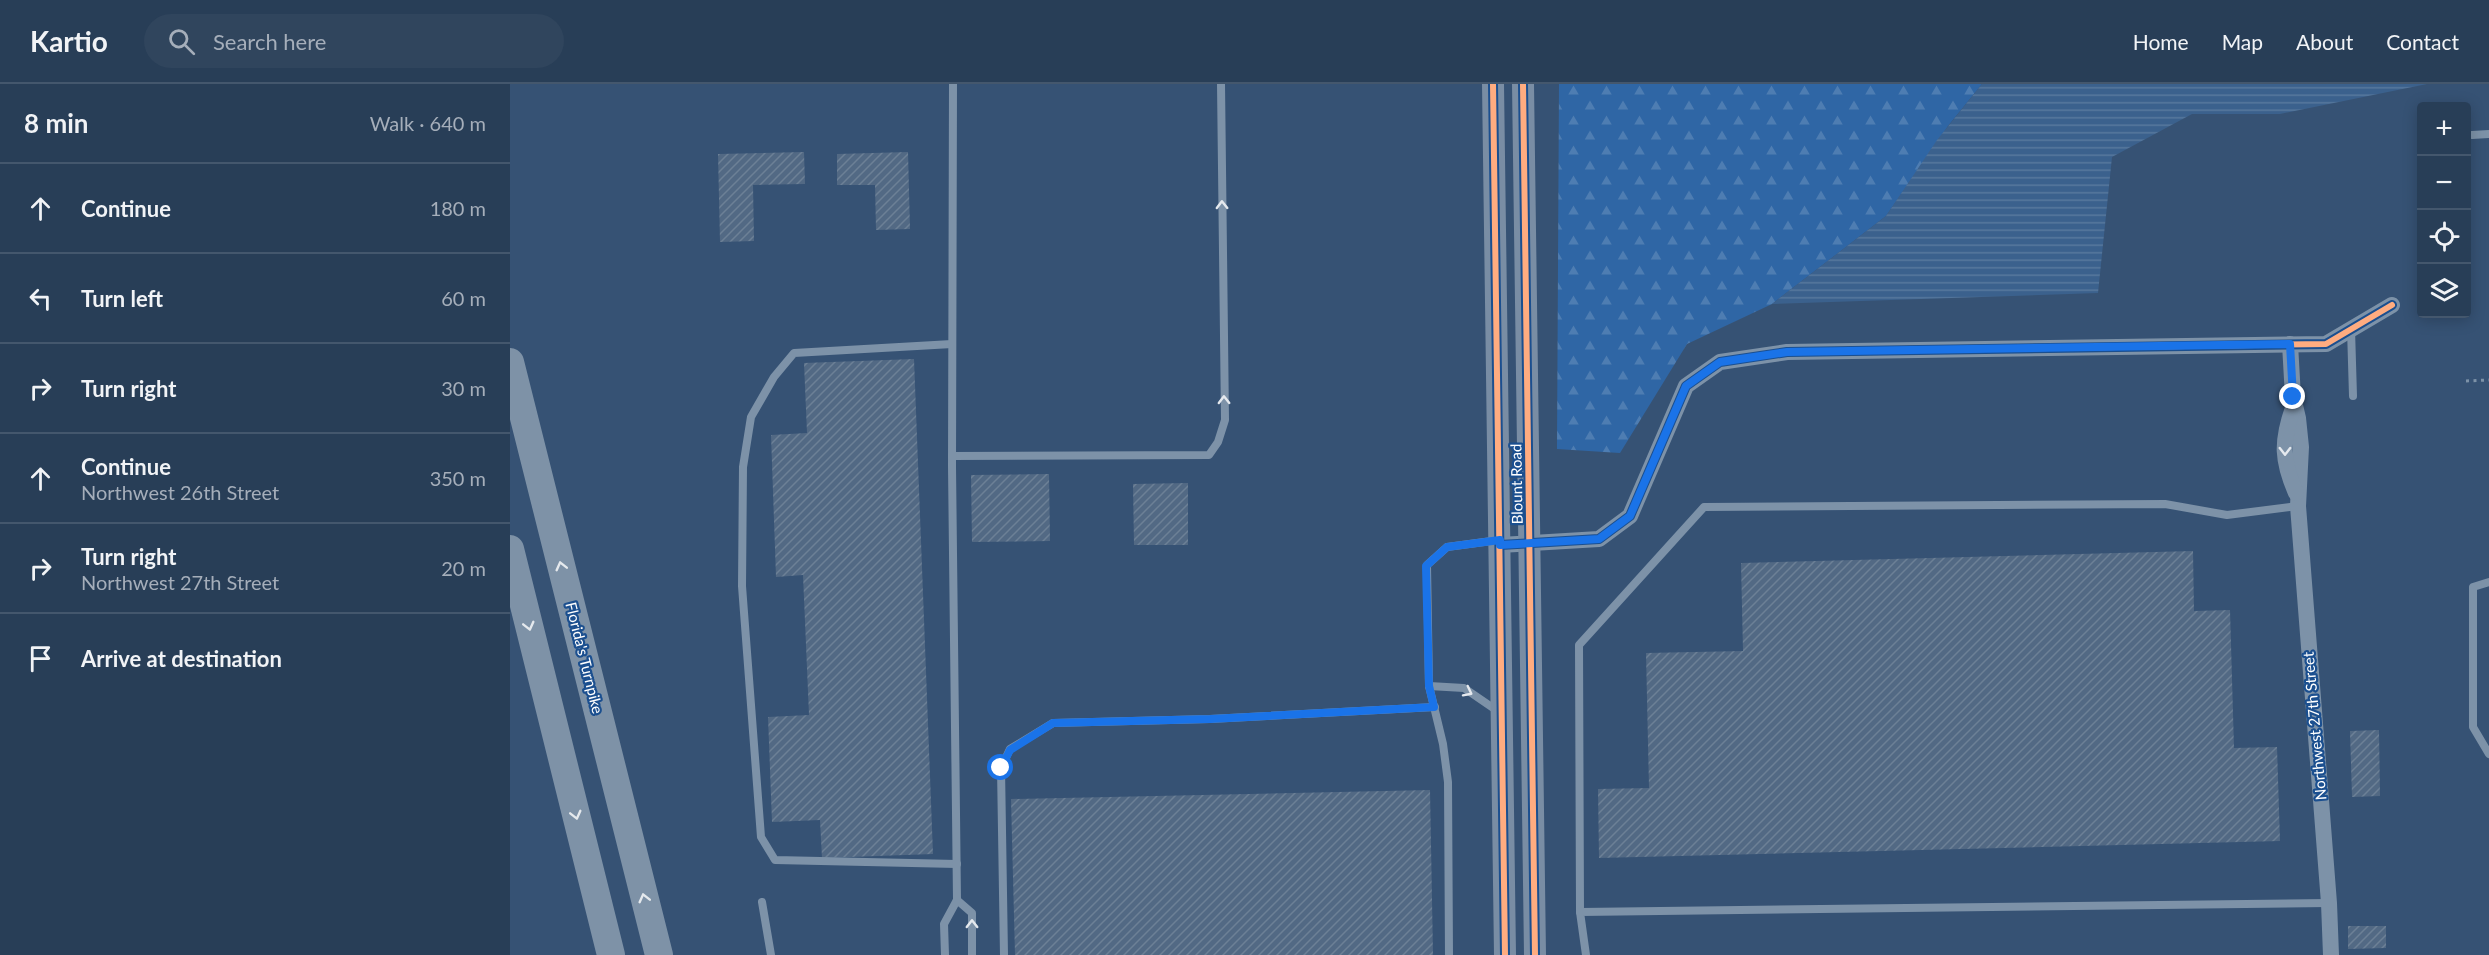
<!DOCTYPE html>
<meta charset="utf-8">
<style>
:root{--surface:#283e57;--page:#30455d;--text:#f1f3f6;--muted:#a5aeba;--line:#44576d}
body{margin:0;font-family:Lato,sans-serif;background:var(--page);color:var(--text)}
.controls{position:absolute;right:18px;top:18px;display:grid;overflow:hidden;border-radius:6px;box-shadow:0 3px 15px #0003}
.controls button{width:54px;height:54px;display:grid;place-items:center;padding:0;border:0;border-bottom:2px solid var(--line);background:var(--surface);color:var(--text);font:30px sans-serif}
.stop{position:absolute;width:18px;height:18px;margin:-14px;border:4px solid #1a73e8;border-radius:50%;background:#fff}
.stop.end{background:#1a73e8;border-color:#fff;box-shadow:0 2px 6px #0008}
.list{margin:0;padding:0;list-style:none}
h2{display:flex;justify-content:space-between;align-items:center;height:78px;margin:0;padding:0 24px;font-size:26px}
h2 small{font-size:20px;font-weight:400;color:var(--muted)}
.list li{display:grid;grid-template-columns:39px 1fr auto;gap:18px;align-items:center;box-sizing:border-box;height:90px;padding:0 24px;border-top:2px solid var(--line)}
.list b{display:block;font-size:22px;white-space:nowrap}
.list p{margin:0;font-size:20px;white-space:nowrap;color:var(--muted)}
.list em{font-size:20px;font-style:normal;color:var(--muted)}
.icon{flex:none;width:33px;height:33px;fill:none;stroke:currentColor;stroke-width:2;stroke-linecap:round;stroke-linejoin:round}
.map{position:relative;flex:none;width:1979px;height:871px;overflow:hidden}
header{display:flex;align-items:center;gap:36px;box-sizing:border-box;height:84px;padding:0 30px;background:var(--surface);border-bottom:2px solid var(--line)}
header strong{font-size:28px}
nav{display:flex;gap:33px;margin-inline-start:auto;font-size:21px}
.search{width:420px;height:54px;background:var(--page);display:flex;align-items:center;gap:15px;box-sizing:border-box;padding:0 21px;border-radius:33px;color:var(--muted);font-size:22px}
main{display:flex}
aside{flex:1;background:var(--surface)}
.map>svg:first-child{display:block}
.forest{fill:url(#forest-firs)}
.water{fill:url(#water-rules)}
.building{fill:url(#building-hatch)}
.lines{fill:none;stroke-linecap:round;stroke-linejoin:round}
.path{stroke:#7d92a8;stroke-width:3;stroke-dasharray:3 4.5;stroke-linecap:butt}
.lane{stroke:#7d92a8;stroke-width:8}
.street{stroke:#7d92a8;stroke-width:16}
.secondary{stroke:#798da4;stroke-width:22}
.highway{stroke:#7e92a7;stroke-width:28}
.cycleway-casing{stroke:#1b4f8f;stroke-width:10}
.cycleway{stroke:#ffac80;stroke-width:6}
.oneway{stroke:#e5e9ee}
.oneway2{stroke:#e5e9ed}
.route{stroke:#1a73e8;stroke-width:8}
.labels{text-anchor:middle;stroke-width:4.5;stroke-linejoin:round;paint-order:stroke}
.street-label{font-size:15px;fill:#fff;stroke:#1b4f8f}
</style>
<header>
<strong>Kartio</strong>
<div class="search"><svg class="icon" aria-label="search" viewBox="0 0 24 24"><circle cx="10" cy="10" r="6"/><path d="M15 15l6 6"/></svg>Search here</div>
<nav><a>Home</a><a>Map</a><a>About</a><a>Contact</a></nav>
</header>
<main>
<aside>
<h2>8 min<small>Walk · 640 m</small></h2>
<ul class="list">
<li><svg class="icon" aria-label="ahead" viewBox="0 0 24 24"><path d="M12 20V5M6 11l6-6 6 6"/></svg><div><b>Continue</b></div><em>180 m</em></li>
<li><svg class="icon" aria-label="left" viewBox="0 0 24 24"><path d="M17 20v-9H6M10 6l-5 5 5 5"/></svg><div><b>Turn left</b></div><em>60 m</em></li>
<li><svg class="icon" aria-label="right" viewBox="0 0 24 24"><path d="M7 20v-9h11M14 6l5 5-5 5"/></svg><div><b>Turn right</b></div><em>30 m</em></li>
<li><svg class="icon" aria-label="ahead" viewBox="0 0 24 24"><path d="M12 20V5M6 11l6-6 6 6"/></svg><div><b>Continue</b><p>Northwest 26th Street</p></div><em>350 m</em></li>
<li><svg class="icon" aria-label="right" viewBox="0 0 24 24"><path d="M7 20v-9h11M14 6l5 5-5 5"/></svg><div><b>Turn right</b><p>Northwest 27th Street</p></div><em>20 m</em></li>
<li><svg class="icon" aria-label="arrive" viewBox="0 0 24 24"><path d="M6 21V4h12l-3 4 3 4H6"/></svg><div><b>Arrive at destination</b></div></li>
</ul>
</aside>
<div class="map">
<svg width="1979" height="871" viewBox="0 0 1979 871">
<defs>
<pattern id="forest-firs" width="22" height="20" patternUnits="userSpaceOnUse" patternTransform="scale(1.5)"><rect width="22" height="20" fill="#2f66a5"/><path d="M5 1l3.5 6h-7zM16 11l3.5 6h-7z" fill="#4e7db2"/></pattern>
<pattern id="water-rules" width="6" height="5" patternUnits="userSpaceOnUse" patternTransform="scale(1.5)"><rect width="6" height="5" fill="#3b618d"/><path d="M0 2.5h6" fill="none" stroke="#58799e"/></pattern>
<pattern id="building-hatch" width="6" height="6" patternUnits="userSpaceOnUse" patternTransform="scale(1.5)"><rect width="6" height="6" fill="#526984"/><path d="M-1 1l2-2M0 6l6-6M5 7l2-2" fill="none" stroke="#6c8096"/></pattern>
</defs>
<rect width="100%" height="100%" fill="#365274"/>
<path class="forest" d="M1049 0H1472L1438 42 1376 132 1262 220 1177 260 1110 369 1047 365Z"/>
<path class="water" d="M1472 0H1917L1770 30H1682L1602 73 1588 209 1262 220 1376 132 1427 56Z"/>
<g class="building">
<path d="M294 68 295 100 243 101 244 157 210 158 208 70Z"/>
<path d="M398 68 400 145 366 146 365 101H327V70Z"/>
<path d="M404 275 423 770 312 774 310 736 262 738 258 633 299 631 293 491 266 493 261 351 297 349 294 279Z"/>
<path d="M539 390 540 457 462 458 461 391Z"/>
<path d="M678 399V461H624L623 400Z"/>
<path d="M1683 467 1684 527 1720 526 1724 664 1767 663 1770 757 1089 774 1088 705 1139 704 1136 569 1233 567 1231 479Z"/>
<path d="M1869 646 1870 712 1842 713 1840 647Z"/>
<path d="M920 706 923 871H505L501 715Z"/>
<path d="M1838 842H1876V864L1838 865Z"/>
</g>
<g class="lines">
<path class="path" d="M1956 297 1979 296"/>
<g class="lane">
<path d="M1962 51 1979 50"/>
<path d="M1841 245 1843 312"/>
<path d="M442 260 284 269 264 293 241 333 233 383 232 502 251 753 265 776 447 780"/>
<path d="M442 372 699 371 708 358 715 336 711 0"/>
<path d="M1979 498 1963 503V643L1979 670"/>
<path d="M919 602 954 604 989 628"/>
<path d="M447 816 462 829V871"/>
<path d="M252 818 261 871"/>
<path d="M1070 828 1069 561 1194 423 1655 420 1717 431 1788 422"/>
<path d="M435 871 434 840 447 816 442 382 443 0"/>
<path d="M494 871 491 684 500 665 543 639 700 635 925 623"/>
<path d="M939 871 938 698 933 660 919 602 917 481 937 463 989 456"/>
<path d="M1076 871 1070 828 1819 819"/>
</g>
<g class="street">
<path d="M1780 260 1783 313 1788 334 1791 363 1788 422 1819 819 1821 871"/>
<path d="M1783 324C1771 358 1772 377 1786 409"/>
<path d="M990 461 1089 455 1120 432 1176 302 1210 278 1277 268 1816 260 1882 221"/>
</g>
<g class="secondary">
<path d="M983 0 995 871"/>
<path d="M1013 0 1025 871"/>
</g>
<g class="highway">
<path d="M0 278 149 871"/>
<path d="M0 465 101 871"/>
</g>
<g class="cycleway-casing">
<g id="cycleway">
<path d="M983 0 995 871"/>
<path d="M1013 0 1025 871"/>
<path d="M990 461 1089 455 1120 432 1176 302 1210 278 1277 268 1816 260 1882 221"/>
</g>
</g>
<use href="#cycleway" class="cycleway"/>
</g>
<defs><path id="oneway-chevron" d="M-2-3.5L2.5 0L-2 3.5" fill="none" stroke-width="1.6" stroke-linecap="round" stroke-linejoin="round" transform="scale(1.5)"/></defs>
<g class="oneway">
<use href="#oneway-chevron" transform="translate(712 121) rotate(-91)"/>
<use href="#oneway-chevron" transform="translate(714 316) rotate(-91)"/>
<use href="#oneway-chevron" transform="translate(1775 367) rotate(90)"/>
<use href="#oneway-chevron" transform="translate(958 608) rotate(27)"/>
<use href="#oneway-chevron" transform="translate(462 840) rotate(-90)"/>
</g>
<g class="oneway2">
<use href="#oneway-chevron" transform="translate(51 482) rotate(-104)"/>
<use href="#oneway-chevron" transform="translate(19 542) rotate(76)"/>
<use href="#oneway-chevron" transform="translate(66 731) rotate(76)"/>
<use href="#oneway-chevron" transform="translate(134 814) rotate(-104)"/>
</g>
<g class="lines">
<path class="route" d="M491 684 500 666 543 639 700 635 924 623 919 602 916 482 937 463 990 456V461L1089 455 1120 432 1176 302 1210 278 1277 268 1780 260 1783 313"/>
</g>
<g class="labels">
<g class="street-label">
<text transform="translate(1007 400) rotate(-91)" y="5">Blount Road</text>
<text transform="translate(74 574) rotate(76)" y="5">Florida's Turnpike</text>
<text transform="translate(1805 642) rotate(-95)" y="5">Northwest 27th Street</text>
</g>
</g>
</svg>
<div class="controls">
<button>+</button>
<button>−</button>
<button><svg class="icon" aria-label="locate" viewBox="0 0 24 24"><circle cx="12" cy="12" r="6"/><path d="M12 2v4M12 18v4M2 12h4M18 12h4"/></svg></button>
<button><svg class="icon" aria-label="layers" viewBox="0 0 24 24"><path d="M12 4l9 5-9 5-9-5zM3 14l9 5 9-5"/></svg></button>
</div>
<div class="stop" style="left:491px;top:684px"></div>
<div class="stop end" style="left:1783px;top:313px"></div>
</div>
</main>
